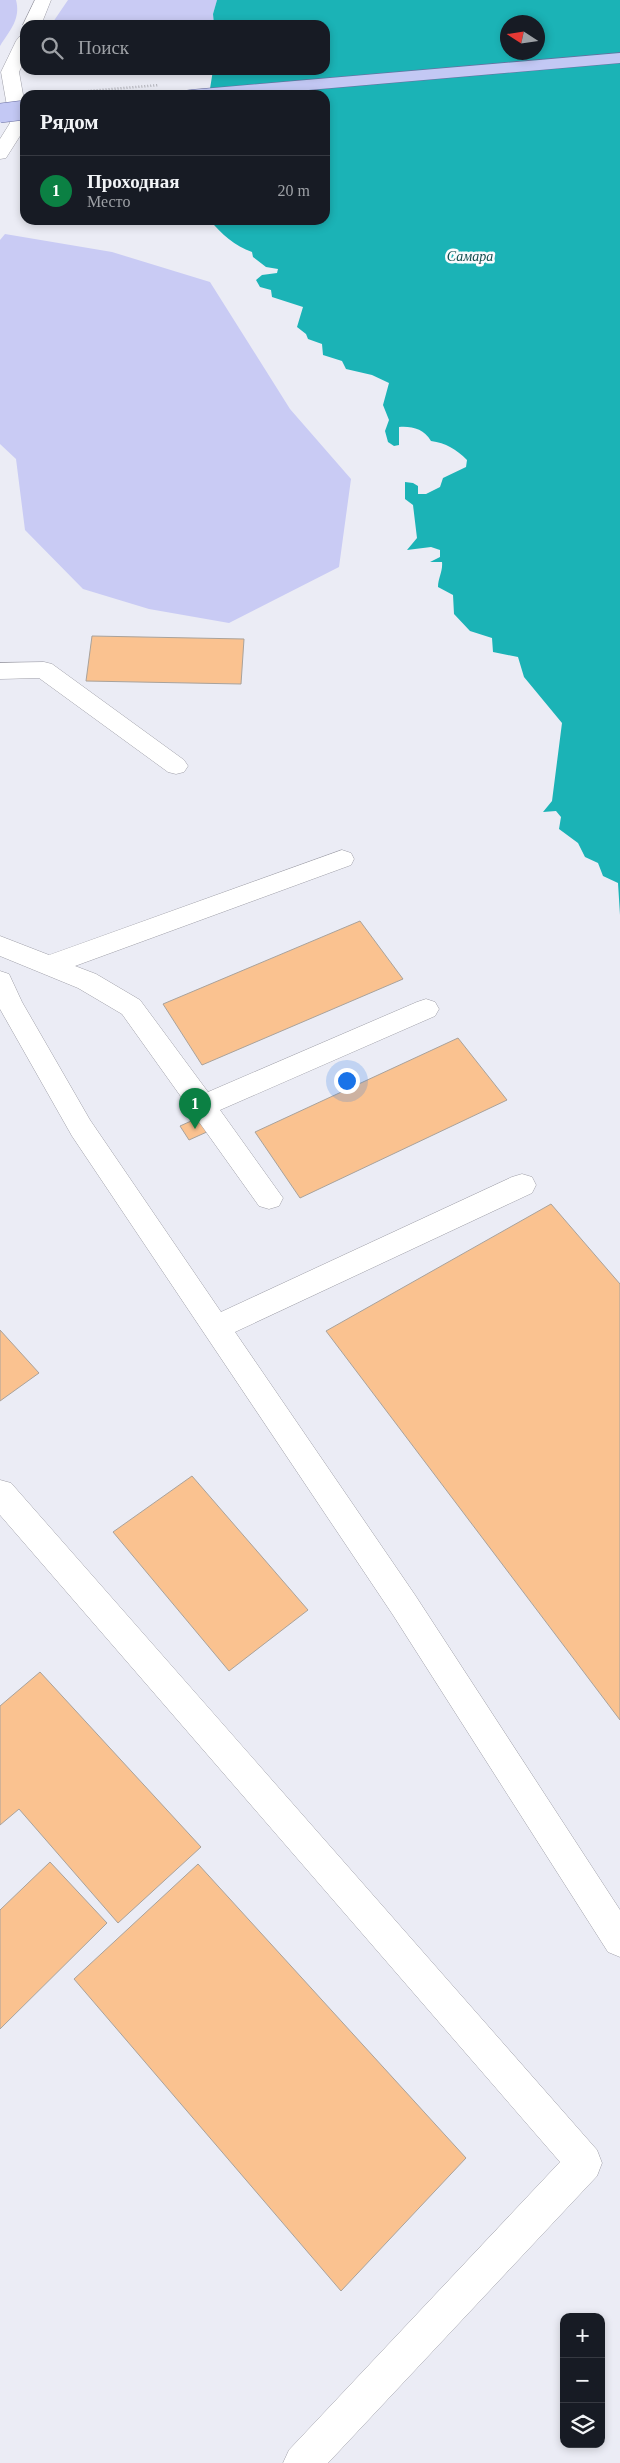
<!DOCTYPE html>
<html lang="ru">
<meta charset="utf-8">
<style>
:root{--surface:#171b24;--page:#242831;--text:#f1f3f6;--muted:#9ea1a6;--line:#363941;--accent:#0b8043}
body{margin:0;font-family:"Times New Roman",serif;background:var(--page);color:var(--text)}
.controls{position:absolute;right:15px;bottom:15px;display:grid;overflow:hidden;border-radius:10px;box-shadow:0 2px 8px #0003}
.controls button{width:45px;height:45px;display:grid;place-items:center;padding:0;border:0;border-bottom:1px solid var(--line);background:var(--surface);color:var(--text);font:25px sans-serif}
.compass{position:absolute;left:500px;top:15px;width:45px;height:45px;border-radius:50%;background:var(--surface);box-shadow:0 2px 8px #0003;rotate:282deg}
.you{position:absolute;left:346px;top:1080px;width:18px;height:18px;margin:-12px;border:4px solid #fff;border-radius:50%;background:#1a73e8;box-shadow:0 0 0 8px #1a73e833}
.badge{display:grid;place-items:center;width:32px;height:32px;border-radius:50%;background:var(--accent);color:#fff;font-size:16px;font-weight:700}
.pin{position:absolute;translate:-50% -41px;filter:drop-shadow(0 1px 2px #0008)}
.pin::after{content:'';position:absolute;top:26px;width:18px;height:15px;background:inherit;clip-path:polygon(0 0,100% 0,50% 100%)}
.list{margin:0;padding:0;list-style:none}
h2{display:flex;justify-content:space-between;align-items:center;height:65px;margin:0;padding:0 20px;font-size:21px}
h2 small{font-size:16px;font-weight:400;color:var(--muted)}
.list li{display:grid;grid-template-columns:32px 1fr auto;gap:15px;align-items:center;box-sizing:border-box;height:70px;padding:0 20px;border-top:1px solid var(--line)}
.list b{display:block;font-size:19px;white-space:nowrap}
.list p{margin:0;font-size:16px;white-space:nowrap;color:var(--muted)}
.list em{font-size:16px;font-style:normal;color:var(--muted)}
.icon{flex:none;width:28px;height:28px;fill:none;stroke:currentColor;stroke-width:2;stroke-linecap:round;stroke-linejoin:round}
.map{position:relative;flex:none;width:620px;height:2463px;overflow:hidden}
.search{position:absolute;background:var(--surface);box-shadow:0 2px 8px #0003;left:20px;top:20px;width:310px;height:55px;display:flex;align-items:center;gap:12px;box-sizing:border-box;padding:0 18px;border-radius:15px;color:var(--muted);font-size:19px}
.panel{position:absolute;background:var(--surface);box-shadow:0 2px 8px #0003;left:20px;top:90px;width:310px;height:135px;border-radius:15px}
.map>svg:first-child{display:block}
.green{fill:#c9cbf4}
.water{fill:#1bb3b6;fill-rule:evenodd}
.building{fill:#fac290;stroke:#a9a29b}
.lines{fill:none;stroke-linecap:round;stroke-linejoin:round}
.minor-casing{stroke:#9f9fa8;stroke-width:1}
.major-casing{stroke:#6a6fa0;stroke-width:1}
.path{stroke:#74747a;stroke-width:2.5;stroke-dasharray:0.5 2.5;stroke-linecap:butt}
.minor{fill:#fff;fill-rule:evenodd}
.major{fill:#c3c8f4;fill-rule:evenodd}
.major-bridge-casing{stroke:#6a6fa0;stroke-width:20;stroke-linecap:butt}
.major-bridge{stroke:#c3c8f4;stroke-width:19}
.labels{text-anchor:middle;stroke-width:5;stroke-linejoin:round;paint-order:stroke}
.far-water-label{font-size:14px;font-style:italic;fill:#124d4e;stroke:#f9fafd}
</style>
<div class="map">
<svg width="620" height="2463" viewBox="0 0 620 2463">
<rect width="100%" height="100%" fill="#ebecf5"/>
<g class="green">
<path d="M0 0H16C21 19 10 30 0 46Z"/>
<path d="M68 0H217L213 14 214 25H51Z"/>
<path d="M5 234 112 252 210 282 290 409 351 479 339 567 229 623 149 609 83 589 25 530 16 459 0 444V240Z"/>
</g>
<path class="water" d="M217 0H620V915L618 883 603 876 598 863 585 857 578 843 559 829 561 817 556 811 543 812 552 801 562 723 524 677 518 657 493 652 492 638 470 631 454 614 453 595 438 587C438 578 443 571 442 562H430L440 557V550L431 547 407 550 417 538 413 505 405 499V482L413 483 418 486V494H426L440 487 443 478 466 467 467 460C456 449 446 443 431 441 424 429 412 426 399 427V445L394 446 388 442 385 431 389 420 383 405 389 383 372 375 346 369 342 361 323 355 322 344 308 339 306 334 297 327 303 307 272 297 271 290 260 287 256 280 262 275 277 273 278 269 266 267 253 257 252 252C235 246 221 234 210 220H325V95H209L213 70H325V25H214L213 14ZM508 22H538V52H508Z"/>
<g class="building">
<path d="M92 636 244 639 241 684 86 681Z"/>
<path d="M360 921 403 979 202 1065 163 1004Z"/>
<path d="M458 1038 507 1100 300 1198 255 1132Z"/>
<path d="M200 1117 209 1131 189 1140 180 1126Z"/>
<path d="M551 1204 620 1284V1720L326 1331Z"/>
<path d="M0 1330 39 1373 0 1401Z"/>
<path d="M192 1476 308 1610 229 1671 113 1532Z"/>
<path d="M40 1672 201 1847 118 1923 19 1809 0 1825V1706Z"/>
<path d="M50 1862 107 1923 0 2029V1910Z"/>
<path d="M198 1864 466 2158 341 2291 74 1979Z"/>
</g>
<g class="lines">
<g class="minor-casing">
<g id="minor">
<path d="M35 0H51L41 25H25V27L23 25Z"/>
<path d="M25 36V59L19 72 25 106V128L6 158 0 159V139L10 123 1 72 16 41 19 37Z"/>
<path d="M44 662 52 664 184 760 188 766 184 772 176 774 168 772 39 678 0 679V663Z"/>
<path d="M342 850 351 853 354 859 351 865 75 966 96 974 140 1000 208 1092 417 1002 426 999 435 1002 439 1009 435 1016 220 1110 283 1198 279 1206 269 1209 259 1206 122 1014 78 988 0 956V936L49 955Z"/>
<path d="M0 971 9 974 22 1002 90 1120 221 1312 512 1177 522 1174 532 1177 536 1185 532 1193 235 1332 415 1595 620 1910V1957L608 1952 393 1615 72 1136 0 1009Z"/>
<path d="M0 1480 11 1483 597 2150 602 2163 597 2176 328 2463H283L289 2450 560 2162 0 1515Z"/>
</g>
</g>
<g class="major-casing">
<path id="major" d="M620 53V63L252 95H181L184 91 190 90Z"/>
</g>
<path class="path" d="M55 94 159 85"/>
<use href="#minor" class="minor"/>
<use href="#major" class="major"/>
<g class="major-bridge-casing">
<path id="major-bridge" d="M0 113 25 110"/>
</g>
<use href="#major-bridge" class="major-bridge"/>
</g>
<g class="labels">
<g class="far-water-label">
<text x="470" y="261">Самара</text>
</g>
</g>
</svg>
<div class="controls">
<button>+</button>
<button>−</button>
<button><svg class="icon" aria-label="layers" viewBox="0 0 24 24"><path d="M12 4l9 5-9 5-9-5zM3 14l9 5 9-5"/></svg></button>
</div>
<svg class="compass" viewBox="-18 -18 36 36"><path d="M0-13l5 13h-10z" fill="#e53935"/><path d="M0 13l5-13h-10z" fill="#9ea1a6"/></svg>
<div class="you"></div>
<div class="pin badge" style="left:195px;top:1129px">1</div>
<div class="search"><svg class="icon" aria-label="search" viewBox="0 0 24 24"><circle cx="10" cy="10" r="6"/><path d="M15 15l6 6"/></svg>Поиск</div>
<section class="panel">
<h2>Рядом<small></small></h2>
<ul class="list">
<li><span class="badge">1</span><div><b>Проходная</b><p>Место</p></div><em>20 m</em></li>
</ul>
</section>
</div>
